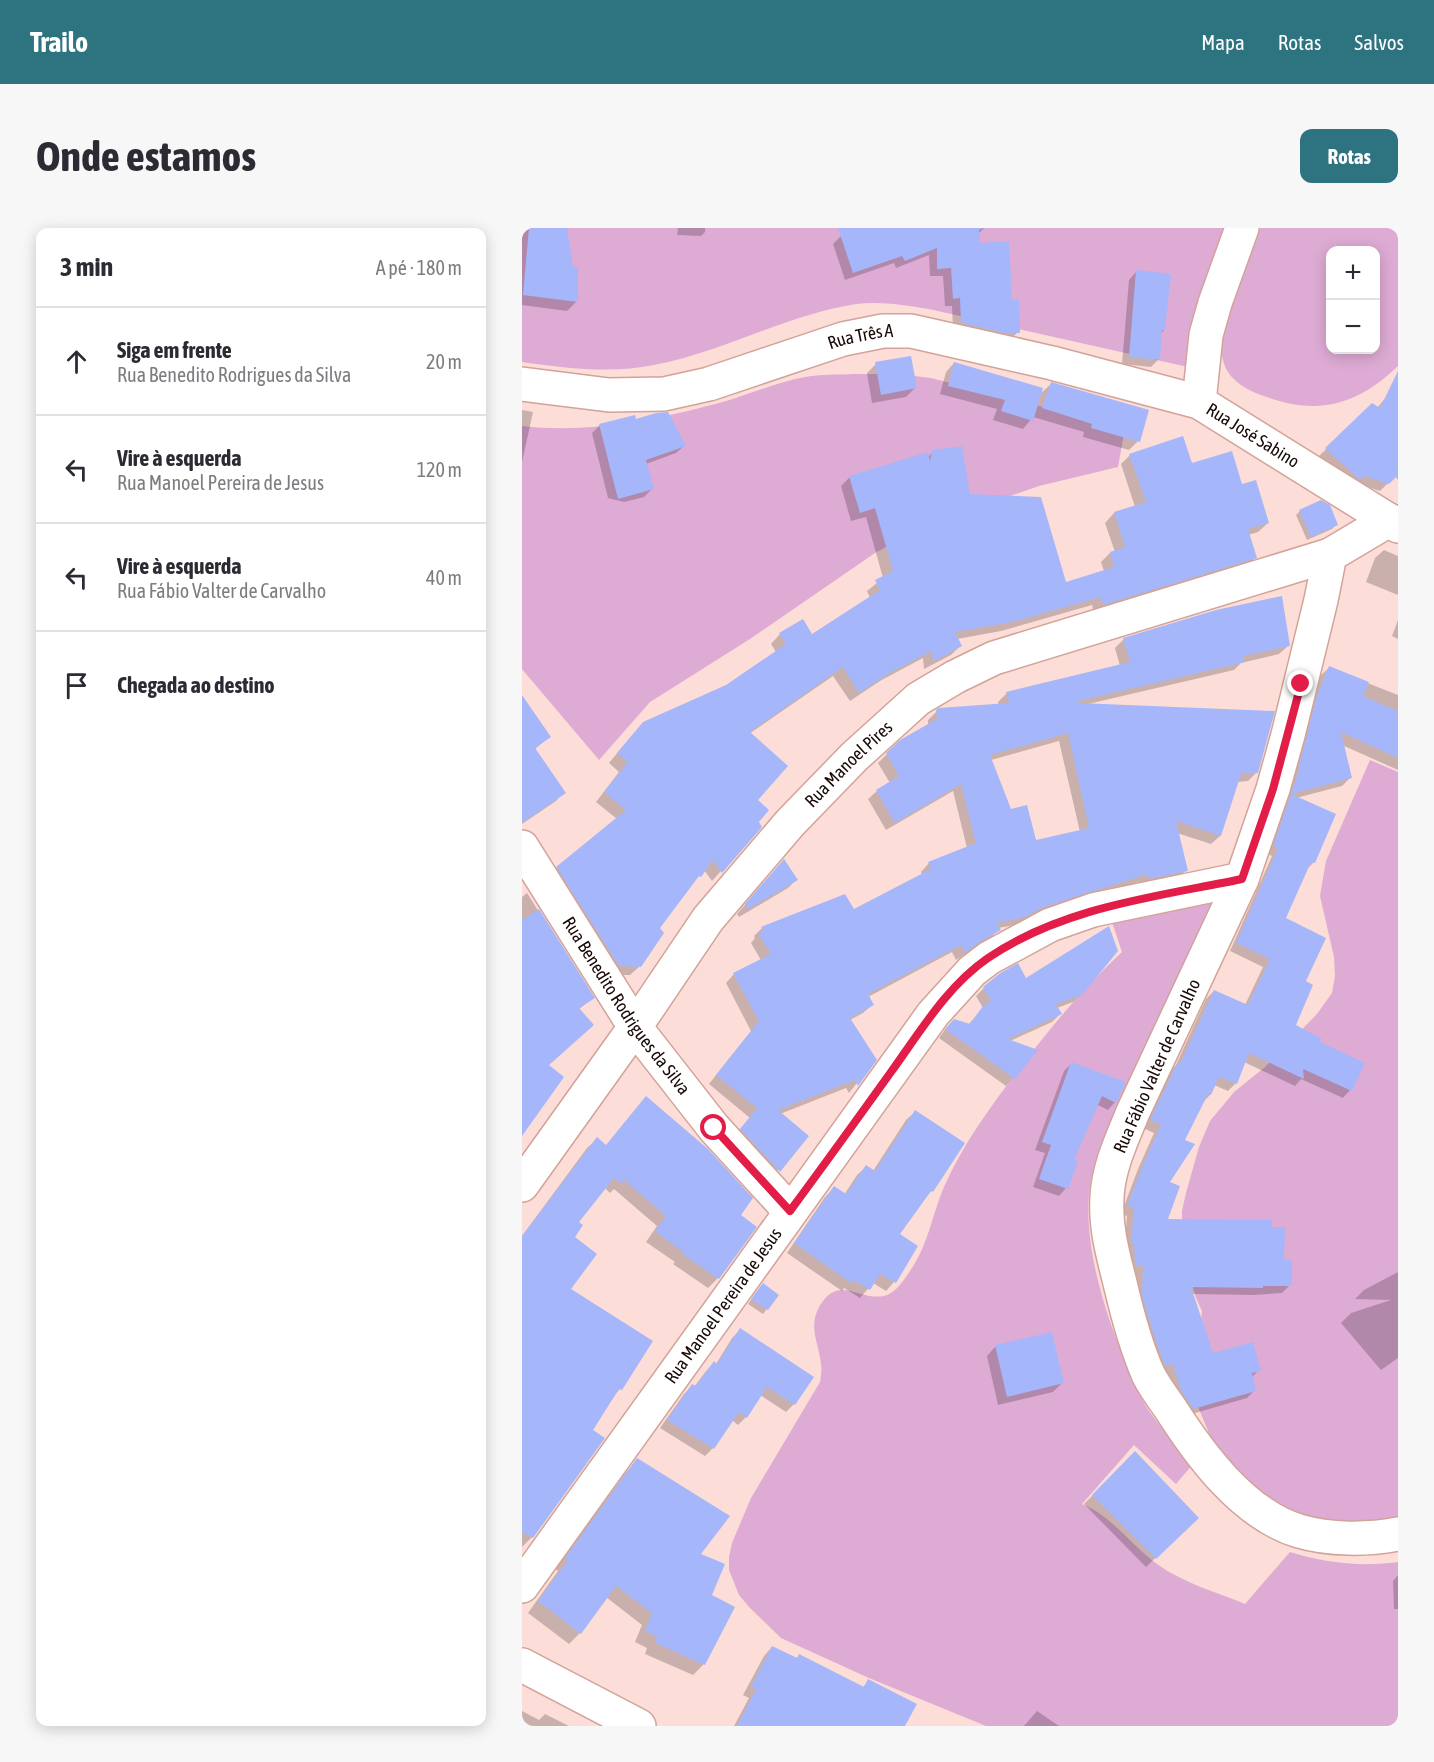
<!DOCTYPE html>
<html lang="pt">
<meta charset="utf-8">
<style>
:root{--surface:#fff;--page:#f7f7f7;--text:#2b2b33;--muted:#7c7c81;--line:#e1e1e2;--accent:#2d7380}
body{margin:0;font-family:"Asap Condensed",sans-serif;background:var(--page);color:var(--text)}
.controls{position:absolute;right:18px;top:18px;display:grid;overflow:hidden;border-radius:12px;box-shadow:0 3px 15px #0003}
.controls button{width:54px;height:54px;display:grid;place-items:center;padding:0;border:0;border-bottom:2px solid var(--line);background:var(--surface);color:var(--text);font:30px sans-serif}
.stop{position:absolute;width:18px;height:18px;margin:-14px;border:4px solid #e11d48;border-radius:50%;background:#fff}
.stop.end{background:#e11d48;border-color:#fff;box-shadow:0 2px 6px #0008}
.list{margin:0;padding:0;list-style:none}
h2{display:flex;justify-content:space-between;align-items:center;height:78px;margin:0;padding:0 24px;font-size:26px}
h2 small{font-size:20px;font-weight:400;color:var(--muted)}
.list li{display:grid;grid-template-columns:39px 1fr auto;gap:18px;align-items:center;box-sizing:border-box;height:108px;padding:0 24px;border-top:2px solid var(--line)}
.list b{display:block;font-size:22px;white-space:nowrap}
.list p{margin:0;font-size:20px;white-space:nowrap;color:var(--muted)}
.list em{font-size:20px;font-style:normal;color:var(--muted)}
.icon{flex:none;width:33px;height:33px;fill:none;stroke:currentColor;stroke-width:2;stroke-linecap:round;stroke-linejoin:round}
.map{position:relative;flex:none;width:876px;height:1498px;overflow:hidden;border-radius:12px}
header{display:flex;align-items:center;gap:36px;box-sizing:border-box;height:84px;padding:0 30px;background:var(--accent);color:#fff}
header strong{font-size:28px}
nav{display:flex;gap:33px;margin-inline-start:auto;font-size:21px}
.intro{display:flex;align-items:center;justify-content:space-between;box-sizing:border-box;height:144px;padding:0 36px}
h1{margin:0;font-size:42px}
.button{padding:15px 27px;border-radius:12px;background:var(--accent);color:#fff;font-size:21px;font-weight:700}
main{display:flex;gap:36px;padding:0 36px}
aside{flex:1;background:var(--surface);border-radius:12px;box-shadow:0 3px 15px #0003}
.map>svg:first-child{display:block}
.green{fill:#deabd4;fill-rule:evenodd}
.shadow{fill:#0003;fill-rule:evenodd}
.building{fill:#a5b7fa;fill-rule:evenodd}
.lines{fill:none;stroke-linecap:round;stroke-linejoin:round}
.minor-casing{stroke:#d2a398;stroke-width:36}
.minor{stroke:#fff;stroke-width:33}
.route{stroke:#e11d48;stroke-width:8}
.labels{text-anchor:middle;stroke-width:5;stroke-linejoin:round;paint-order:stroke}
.street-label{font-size:18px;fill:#180906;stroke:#fff}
</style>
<header>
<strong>Trailo</strong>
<nav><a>Mapa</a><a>Rotas</a><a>Salvos</a></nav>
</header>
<div class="intro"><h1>Onde estamos</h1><a class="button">Rotas</a></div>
<main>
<aside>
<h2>3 min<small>A pé · 180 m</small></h2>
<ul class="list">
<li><svg class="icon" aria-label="ahead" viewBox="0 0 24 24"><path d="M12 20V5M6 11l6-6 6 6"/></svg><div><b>Siga em frente</b><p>Rua Benedito Rodrigues da Silva</p></div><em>20 m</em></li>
<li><svg class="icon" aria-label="left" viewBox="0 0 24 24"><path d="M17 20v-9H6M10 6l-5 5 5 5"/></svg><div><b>Vire à esquerda</b><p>Rua Manoel Pereira de Jesus</p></div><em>120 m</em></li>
<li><svg class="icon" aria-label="left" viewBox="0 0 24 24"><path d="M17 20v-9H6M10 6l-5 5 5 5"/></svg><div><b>Vire à esquerda</b><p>Rua Fábio Valter de Carvalho</p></div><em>40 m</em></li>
<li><svg class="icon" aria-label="arrive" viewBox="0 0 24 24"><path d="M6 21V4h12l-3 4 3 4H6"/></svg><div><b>Chegada ao destino</b></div></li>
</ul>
</aside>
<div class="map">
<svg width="876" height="1498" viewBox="0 0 876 1498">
<rect width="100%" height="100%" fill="#fcddd7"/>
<g class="green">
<path d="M0 0H706L666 139 407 81C382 77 359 73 334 76 264 87 201 124 132 137 90 146 42 140 0 134Z"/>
<path d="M733 0H876V138C833 179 794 188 739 167 722 161 705 150 701 132 699 125 698 115 699 109 700 99 706 88 709 78 717 52 725 26 733 0ZM808 22H854V122H808Z"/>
<path d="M333 146H376L409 150 603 200 596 239 517 258 436 286 379 311 353 325 228 411 128 474 77 532 0 441V198C67 206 139 191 204 173 230 165 256 154 283 149 299 146 317 147 333 146Z"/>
<path d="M848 532 876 544V1292L798 1299 747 1276 707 1237 689 1210 677 1181 673 1151 680 1083 674 1070 664 1036 660 1007V983L664 965 677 919 688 893 712 864 743 839 795 786 810 765 813 748 812 729 798 668 804 633Z"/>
<path d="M694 669 589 892C578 916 570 939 567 966 562 1022 585 1092 607 1142 613 1157 620 1174 630 1187 642 1204 658 1220 671 1236L654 1256 612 1217 560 1276C590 1288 609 1317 635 1336 661 1355 694 1364 723 1376L768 1324C803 1335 839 1339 876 1334V1498H464L347 1450 259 1410 227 1379 217 1367 207 1342V1329L210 1315 229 1270 298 1154C299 1148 300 1142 299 1136 297 1115 286 1100 297 1079 317 1045 336 1073 362 1068 374 1065 382 1052 388 1043 406 1018 410 987 422 959 440 918 468 879 495 844 527 801 561 760 600 724L589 691Z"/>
</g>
<g class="shadow">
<path d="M6 0H44L54 74 45 83 0 77V6Z"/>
<path d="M156 0H183V4L179 8 155 7Z"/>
<path d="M338 0H462L456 6V16L488 73 496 104 488 112 431 103 430 78H423L421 48H408L407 27 374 40 372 35 323 52 311 16 319 8Z"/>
<path d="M614 44 642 102 639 105 637 131 629 139 600 136 607 52Z"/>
<path d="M432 135 517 167 529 156 616 213 607 222 561 209 562 204 511 189 501 201 471 192 475 181 418 166 424 144Z"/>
<path d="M354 136 393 160 384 169 350 175 345 145Z"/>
<path d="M865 168 876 174V252L873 248 858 263 834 255 829 259 796 229 850 177 855 180Z"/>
<path d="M0 182 11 184 0 234Z"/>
<path d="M112 189 113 193 162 218 154 225 124 236 130 261 122 269 102 274 86 270 70 205 77 198Z"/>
<path d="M411 224 446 267 543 356 582 343 579 334 588 325 593 324 583 295 592 285 613 279 599 236 608 227 669 237 719 258 746 295 736 304 726 307 734 329 724 339 572 385 570 377 479 403 435 411 438 418 429 427 402 441 401 430 358 453 328 473 311 448 227 506 235 594 238 599 190 653 182 642 168 658 136 700 118 738 108 747H87L26 649 95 591 74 574 97 544 87 535 112 505 205 458 254 424 249 416 258 406 290 408 348 370 345 363 361 350 344 289 329 293 319 258 328 249 406 229Z"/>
<path d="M778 283 814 297 810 301 785 312 774 287Z"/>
<path d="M862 322 876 328V367L844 354 853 330Z"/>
<path d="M694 383 766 418 757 426 719 435 712 442 566 476 735 544 726 553 715 554 698 608 689 616 655 605 664 642 656 651 618 659 617 654 512 687 493 697 476 700 469 710 434 732 430 724 346 769 350 777 341 785 328 792 353 832 327 865 324 860 258 886 285 908 248 951 210 910 228 890 187 856 229 803 204 755 212 746 239 732 229 715 233 710 232 708 240 700 332 683 400 647 399 644 407 635 445 620 431 563 364 602 346 571 355 563 368 555 356 535 365 526 406 498V492L415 483 477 478 476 474 484 466 598 438 593 420 601 412ZM537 513 558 604 513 614 488 583 469 532Z"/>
<path d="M876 392V411L870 408Z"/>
<path d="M807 440 876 467V542L820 517 828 550 820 558 774 570 792 634 784 642 762 690 783 754 772 798 796 815 841 836 828 862 821 870 779 851 773 858 722 834 714 855 706 863 692 857 688 867 680 875 661 912 646 955 644 993 761 1034 768 1057 760 1065 732 1067 670 1066 690 1127 737 1142 729 1150 733 1162 725 1170 663 1188 651 1171 644 1142 635 1145 613 1076 614 1045H606L602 1023 605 988 599 986 616 941 632 905 621 900 647 844 654 837 684 771 692 763 723 777 741 739 708 723 750 628 744 625 761 576 765 572 762 573 787 477 798 448Z"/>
<path d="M0 476 27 509 13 521 42 564 34 573 0 596Z"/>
<path d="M253 642 274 652 266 660 217 689 215 686Z"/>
<path d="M5 665 71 770 56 782 25 838 0 906V669Z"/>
<path d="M503 752 559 766 551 774 535 780 538 786 530 794 488 813 514 822 484 858 417 810 424 800 446 797 461 780 454 768 462 760Z"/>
<path d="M550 835 593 874 586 882 574 876 550 933 544 960 537 968 511 959 523 925 513 922 542 843Z"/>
<path d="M393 884 409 963 400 972 375 1007 394 1018 372 1054 364 1063 351 1055 338 1070 322 1060 320 1063 265 1025 303 969 312 960 322 967 335 947 344 939 351 943 384 892Z"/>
<path d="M75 911 83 918 216 988 196 1050 186 1060 151 1036 153 1034 124 1014 135 998 92 961 88 965 82 959 55 994 50 1009 47 1061 129 1113 98 1161 88 1172 10 1309 0 1319V1008L65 920Z"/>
<path d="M876 1044V1130L859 1142 819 1095 829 1085 869 1072 833 1071 842 1062Z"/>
<path d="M237 1061 255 1068 241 1086 226 1076Z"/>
<path d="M218 1102 290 1149 272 1176 264 1184 238 1167 224 1189 216 1197 210 1192 191 1220 183 1228 138 1200 162 1166 170 1158 172 1159 184 1143 192 1135 194 1136 210 1110Z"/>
<path d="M473 1119 540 1155 531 1164 476 1177 465 1128Z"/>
<path d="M613 1225 675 1290 624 1339 562 1276Z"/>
<path d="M116 1232 177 1326 188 1368 182 1436 171 1447 123 1426 125 1420 113 1414 120 1397 84 1369 58 1405 47 1416 6 1385 36 1343 33 1341 105 1243Z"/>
<path d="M876 1347V1381H872L871 1353Z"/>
<path d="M250 1419 340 1460 347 1453 393 1476 381 1498H212L227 1470 221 1467 242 1428Z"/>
<path d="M0 1483 17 1492 23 1486 47 1498H0Z"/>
<path d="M515 1483 537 1498H502Z"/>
</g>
<g class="building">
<path d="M7 0H45L51 39H56V74L1 67Z"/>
<path d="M316 0H461L457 2 458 15 487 13 490 72H497L498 105H482L439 95 438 70 431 71 429 40 415 41V20L383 33 380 28 331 45Z"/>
<path d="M614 42 649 46 643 102H640L638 132 607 129Z"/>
<path d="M389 128 395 160 359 167 353 134Z"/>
<path d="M432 134 521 160 511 193 479 183 483 172 426 158Z"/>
<path d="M876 143V247L867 256 842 248 838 252 803 220 850 175 858 180Z"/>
<path d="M529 154 627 182 618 214 569 200 570 196 520 180Z"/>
<path d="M146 184 164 218 124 232 132 261 96 271 77 196 113 187 114 191 134 185Z"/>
<path d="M661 208 670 235 710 223 720 256 734 252 747 295 726 301 735 330 581 377 579 369 490 394 433 404 440 418 411 434 410 423 369 444 337 465 321 439 228 504 266 538 236 572 247 582 237 594 240 599 200 645 191 632 179 649 177 648 138 700 142 705 119 739 97 738 34 639 104 582 82 564 106 534 95 525 121 494 204 457 264 416 257 405 281 391 290 406 358 362 353 352 371 343 353 280 338 285 327 248 406 224 408 233 410 222 440 218 448 266 519 269 544 354 592 339 588 324 603 319 592 284 624 274 607 226Z"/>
<path d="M799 272 808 277 816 297 789 309 777 282Z"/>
<path d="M760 368 768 418 721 428 723 434 556 473 557 475 753 483 736 545 719 546 699 608 654 593 666 643 627 651 626 646 522 679 503 689 475 695 479 702 458 714 443 725 439 717 346 766 352 777 328 790 355 832 336 858 333 852 256 882 287 908 258 944 218 901 235 880 194 847 237 793 211 745 249 726 236 705 242 702 239 699 323 666 332 681 409 641 406 634 454 615 439 556 373 595 354 562 377 548 364 525 378 512 415 491 414 482 417 480 487 475 484 464 608 434 601 410 694 382ZM546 505 567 600 514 612 505 577 489 581 468 527Z"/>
<path d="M807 438 847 454 841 468 876 483V530L819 504 830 550 769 566 777 542H776L795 467Z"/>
<path d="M0 467 29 509 13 520 44 565 0 595Z"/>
<path d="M769 566 814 586 793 635 789 634 764 690 804 710 784 753 791 757 774 797 800 811 798 814 843 835 830 863 781 841 782 851 727 825 715 856 697 849 689 867 686 866 663 912 673 916 648 954 658 958 646 991 750 992V999H763L762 1032H770V1058H741V1060L669 1059 691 1125 731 1114 739 1143 730 1145 734 1163 671 1181 659 1163 651 1136 643 1138 632 1108 620 1068 621 1038H613L612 1016H609L612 980 605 978 623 932 639 897 628 892 655 835 658 836 692 762 726 777 748 731 714 715 756 620 751 617Z"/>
<path d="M262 631 276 652 226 681 223 676Z"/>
<path d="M17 681 73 770 57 780 72 797 27 837 42 849 0 908V692Z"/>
<path d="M587 698 596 723 560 767 534 776 540 786 486 811 516 822 493 851 423 801 432 791 448 796 461 778 469 773 461 759 477 746 496 735 504 750Z"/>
<path d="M549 834 604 854 594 875 580 868 552 932 556 933 546 961 517 951 529 917 520 914Z"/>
<path d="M124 868 186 921 231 970 219 987 235 999 197 1051 160 1026 161 1024 133 1003 144 988 102 952 99 956 92 950 57 994 61 997 53 1009 75 1026 49 1061 131 1113 100 1162 97 1161 71 1202 83 1210 11 1310 0 1304V1008L75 909 84 917Z"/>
<path d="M393 882 443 915 411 964 409 963 378 1006 396 1018 374 1055 358 1046 348 1062 331 1052 329 1055 272 1015 312 958 324 966 344 937 353 943Z"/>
<path d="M241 1055 257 1067 246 1082 229 1071Z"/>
<path d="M218 1100 292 1149 273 1177 245 1159 225 1190 217 1184 192 1221 145 1192 170 1156 174 1158 192 1133 195 1136Z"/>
<path d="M530 1104 542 1155 485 1169 473 1117Z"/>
<path d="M613 1223 677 1290 634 1331 570 1267Z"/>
<path d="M115 1230 208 1288 179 1326 203 1336 190 1367 213 1379 183 1437 133 1415 135 1409 123 1403 130 1385 94 1358 59 1406 16 1373 46 1332 43 1330Z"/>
<path d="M250 1418 275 1430 277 1426 342 1459 346 1451 395 1476 383 1498H215L234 1461 229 1459Z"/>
</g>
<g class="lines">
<g class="minor-casing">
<g id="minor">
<path id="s1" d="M0 156 87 167 142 166 187 156 321 111 361 103H389L530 135 677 174 876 298"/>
<path d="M677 174 684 107 693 75 720 0"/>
<path d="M867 292 808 327 799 372 766 507 751 561 720 651 611 884C600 911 586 940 585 970 583 1001 592 1030 599 1059 606 1089 614 1118 626 1146 632 1158 640 1169 648 1180 678 1227 721 1286 777 1303 807 1312 846 1312 876 1306"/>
<path id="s2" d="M0 619 113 799 192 900 268 983"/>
<path id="s3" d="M0 957 113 799 186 691 268 595 332 529 396 471 433 449 472 430 808 327"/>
<path id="s4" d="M0 1358 411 786 450 743 467 730 528 697 571 682 720 651"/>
<path d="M0 1437 117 1498"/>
</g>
</g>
<use href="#minor" class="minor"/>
</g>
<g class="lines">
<path class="route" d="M192 900 268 983C302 937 336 890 369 844 398 804 425 758 466 730 541 679 633 669 720 651L751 561 779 456"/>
</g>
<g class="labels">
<g class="street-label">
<text dy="6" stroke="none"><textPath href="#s1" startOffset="348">Rua Três A</textPath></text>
<text dy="6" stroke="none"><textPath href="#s1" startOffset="759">Rua José Sabino</textPath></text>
<text dy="6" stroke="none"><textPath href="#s3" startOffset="534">Rua Manoel Pires</textPath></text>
<text dy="6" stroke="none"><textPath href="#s2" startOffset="190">Rua Benedito Rodrigues da Silva</textPath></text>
<text transform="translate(635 838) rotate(-66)" y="6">Rua Fábio Valter de Carvalho</text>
<text dy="6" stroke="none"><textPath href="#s4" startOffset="345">Rua Manoel Pereira de Jesus</textPath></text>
</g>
</g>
</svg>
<div class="controls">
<button>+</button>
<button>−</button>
</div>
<div class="stop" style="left:192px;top:900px"></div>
<div class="stop end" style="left:779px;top:456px"></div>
</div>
</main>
